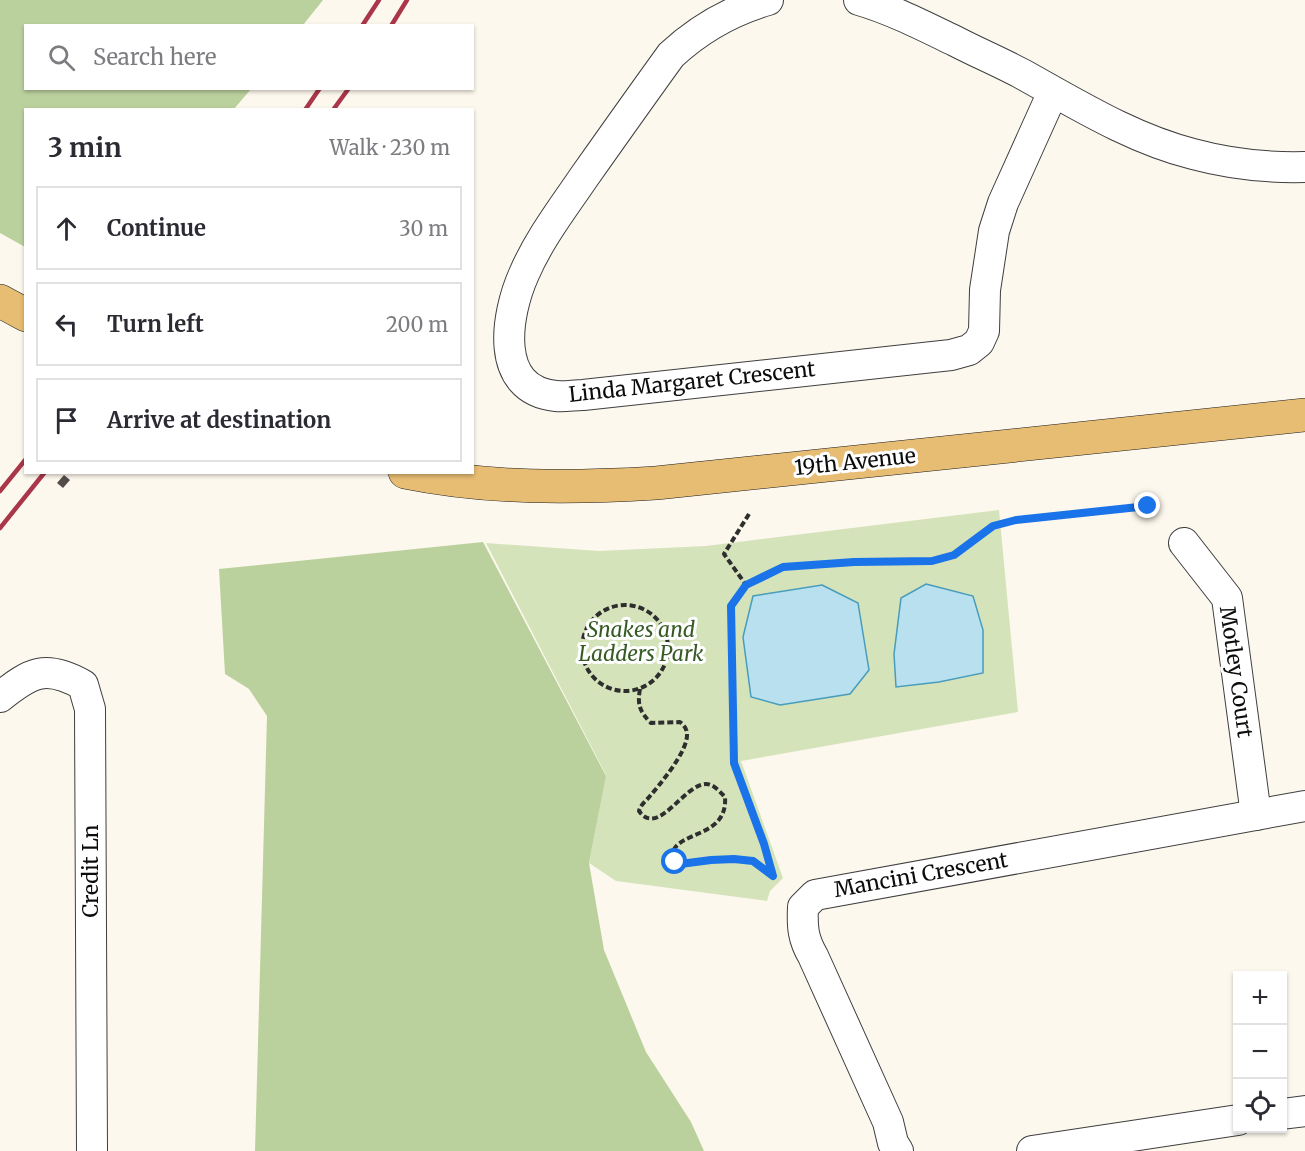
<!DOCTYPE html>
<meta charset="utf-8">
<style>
:root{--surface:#fff;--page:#f7f7f7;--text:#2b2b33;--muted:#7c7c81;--line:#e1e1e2}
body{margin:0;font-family:Merriweather,serif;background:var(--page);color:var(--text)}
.controls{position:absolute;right:18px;bottom:18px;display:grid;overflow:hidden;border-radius:0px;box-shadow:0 2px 4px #0004}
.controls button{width:54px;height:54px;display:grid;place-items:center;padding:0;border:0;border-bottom:2px solid var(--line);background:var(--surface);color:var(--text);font:30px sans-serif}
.stop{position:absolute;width:18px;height:18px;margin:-14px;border:4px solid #1a73e8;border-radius:50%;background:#fff}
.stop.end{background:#1a73e8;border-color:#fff;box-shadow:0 2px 6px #0008}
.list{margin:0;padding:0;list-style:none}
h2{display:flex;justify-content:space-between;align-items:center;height:78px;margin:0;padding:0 24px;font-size:26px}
h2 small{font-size:20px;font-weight:400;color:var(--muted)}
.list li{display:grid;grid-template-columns:39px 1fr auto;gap:18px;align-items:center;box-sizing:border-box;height:84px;margin:0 12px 12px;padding:0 12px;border:2px solid var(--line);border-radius:0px}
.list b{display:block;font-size:22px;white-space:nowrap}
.list em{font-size:20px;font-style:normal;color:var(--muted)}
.icon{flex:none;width:33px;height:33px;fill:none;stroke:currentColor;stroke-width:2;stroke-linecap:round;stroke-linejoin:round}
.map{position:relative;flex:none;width:1305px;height:1151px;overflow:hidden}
.search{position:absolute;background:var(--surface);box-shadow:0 2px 4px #0004;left:24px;top:24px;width:450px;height:66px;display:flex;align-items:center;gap:15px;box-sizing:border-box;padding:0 21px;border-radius:0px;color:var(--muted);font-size:22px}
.panel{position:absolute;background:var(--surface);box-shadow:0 2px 4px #0004;left:24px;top:108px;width:450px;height:366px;border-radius:0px}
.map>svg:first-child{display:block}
.green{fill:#d5e3bb}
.forest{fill:#bbd19d}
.water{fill:#b8e0ee;stroke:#489cbc;stroke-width:1.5}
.building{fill:#534c4a}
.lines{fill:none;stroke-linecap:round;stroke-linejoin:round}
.minor-casing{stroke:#3f3f3f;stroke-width:32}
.major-casing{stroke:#1d1d1d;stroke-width:34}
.path{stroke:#2e2e2e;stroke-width:4;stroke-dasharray:6 3;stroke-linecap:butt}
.minor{stroke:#fff;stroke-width:30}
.major{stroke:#e7bc73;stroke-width:33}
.rail{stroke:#aa364a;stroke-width:4.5}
.route{stroke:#1a73e8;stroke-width:8}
.labels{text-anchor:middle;stroke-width:6;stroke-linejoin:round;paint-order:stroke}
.street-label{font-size:21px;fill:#0c0c0c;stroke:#fff}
.park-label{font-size:21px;font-style:italic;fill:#375b25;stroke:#fff}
</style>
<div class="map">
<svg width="1305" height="1151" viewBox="0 0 1305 1151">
<rect width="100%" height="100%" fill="#fdf8ed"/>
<path class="green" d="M999 510 1018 712 741 761 783 878 770 891 767 901 616 881 589 863 606 775 486 543 599 551 706 546Z"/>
<g class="forest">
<path d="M0 0H323L303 25 26 26V88L251 89 234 109 26 110 25 247 0 233Z"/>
<path d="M483 542 606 776 589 863 604 950 646 1052 691 1122 704 1151H255L267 716 249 689 225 674 219 569Z"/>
</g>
<g class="water">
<path d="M926 584 973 596 983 630V673L939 682 896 687 894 654 901 598Z"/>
<path d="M822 585 858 603 869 670 850 694 780 705 751 697 743 637 753 596Z"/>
</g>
<path class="building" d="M64 475 70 480 63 488 57 483Z"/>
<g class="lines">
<g class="minor-casing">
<g id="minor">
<path d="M768 0C730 11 700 28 671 55 642 95 613 136 584 177 563 208 539 239 524 274 506 314 493 390 556 396 565 397 574 395 583 395L951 355 969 350 979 342 984 331 985 290 994 231 1003 203 1053 92"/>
<path d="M859 0C893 10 924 26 955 41 978 53 1002 63 1024 75 1078 105 1133 139 1193 154 1230 164 1267 168 1305 167"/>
<path d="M1184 543 1227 598 1256 815"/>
<path d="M0 697C31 672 46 664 83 685L90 709 92 1151"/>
<path d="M1282 1114 1305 1111"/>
<path d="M898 1151 893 1143 888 1122 813 956C803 939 802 927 803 907L815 895 1305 806"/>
<path d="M1032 1151 1238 1120"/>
</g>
</g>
<g class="major-casing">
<g id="major">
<path d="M0 301 26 315"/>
<path d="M405 472C488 489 572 488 656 483L1305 415"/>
</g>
</g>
<g class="path">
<path d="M749 514 724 554 746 585 731 606 734 763 764 844 773 875"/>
<path d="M746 585 783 567 854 562 931 561 954 555 993 526 1016 520 1148 506"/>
<circle cx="625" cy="648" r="43"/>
<path d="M640 689C637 705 640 712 651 723L680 722C684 725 687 729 687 734 688 751 661 783 650 796 646 801 641 804 639 811 658 838 684 784 706 784 714 784 720 792 725 797 728 839 676 830 672 855L675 862 680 864 711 859H734L753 861 773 876"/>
</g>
<use href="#minor" class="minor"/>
<use href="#major" class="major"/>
<g class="rail">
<path d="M362 26 379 0"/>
<path d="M391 26 407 0"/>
<path d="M305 110 320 88"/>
<path d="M333 110 349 88"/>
<path d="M0 491 26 459"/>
<path d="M0 528 45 472"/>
</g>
</g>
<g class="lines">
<path class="route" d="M675 862 680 864 711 860 734 859 753 861 773 876 764 844 734 763 731 606 746 585 783 567 854 562 932 561 954 555 993 526 1016 520 1148 506"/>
</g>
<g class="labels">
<g class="street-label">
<text transform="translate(692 382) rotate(-6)" y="7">Linda Margaret Crescent</text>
<text transform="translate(855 462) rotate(-6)" y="7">19th Avenue</text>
<text transform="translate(1236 672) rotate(82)" y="7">Motley Court</text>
<text transform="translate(91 871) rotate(-90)" y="7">Credit Ln</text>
<text transform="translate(921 875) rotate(-10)" y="7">Mancini Crescent</text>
</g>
<g class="park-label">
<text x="641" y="637">Snakes and<tspan x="641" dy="24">Ladders Park</tspan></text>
</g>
</g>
</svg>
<div class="controls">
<button>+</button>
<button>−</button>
<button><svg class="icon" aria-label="locate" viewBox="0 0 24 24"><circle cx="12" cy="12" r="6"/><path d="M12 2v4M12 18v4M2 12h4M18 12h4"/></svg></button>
</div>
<div class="stop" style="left:675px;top:862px"></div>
<div class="stop end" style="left:1148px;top:506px"></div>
<div class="search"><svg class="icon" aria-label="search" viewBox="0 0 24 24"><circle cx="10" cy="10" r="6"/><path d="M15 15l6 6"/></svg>Search here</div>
<section class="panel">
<h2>3 min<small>Walk · 230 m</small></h2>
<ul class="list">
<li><svg class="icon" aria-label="ahead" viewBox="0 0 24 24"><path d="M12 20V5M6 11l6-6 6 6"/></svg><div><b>Continue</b></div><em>30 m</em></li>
<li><svg class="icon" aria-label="left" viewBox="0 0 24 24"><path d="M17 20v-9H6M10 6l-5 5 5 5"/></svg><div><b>Turn left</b></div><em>200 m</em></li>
<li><svg class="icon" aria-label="arrive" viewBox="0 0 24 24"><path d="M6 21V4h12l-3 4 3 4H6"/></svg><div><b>Arrive at destination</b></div></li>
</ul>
</section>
</div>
